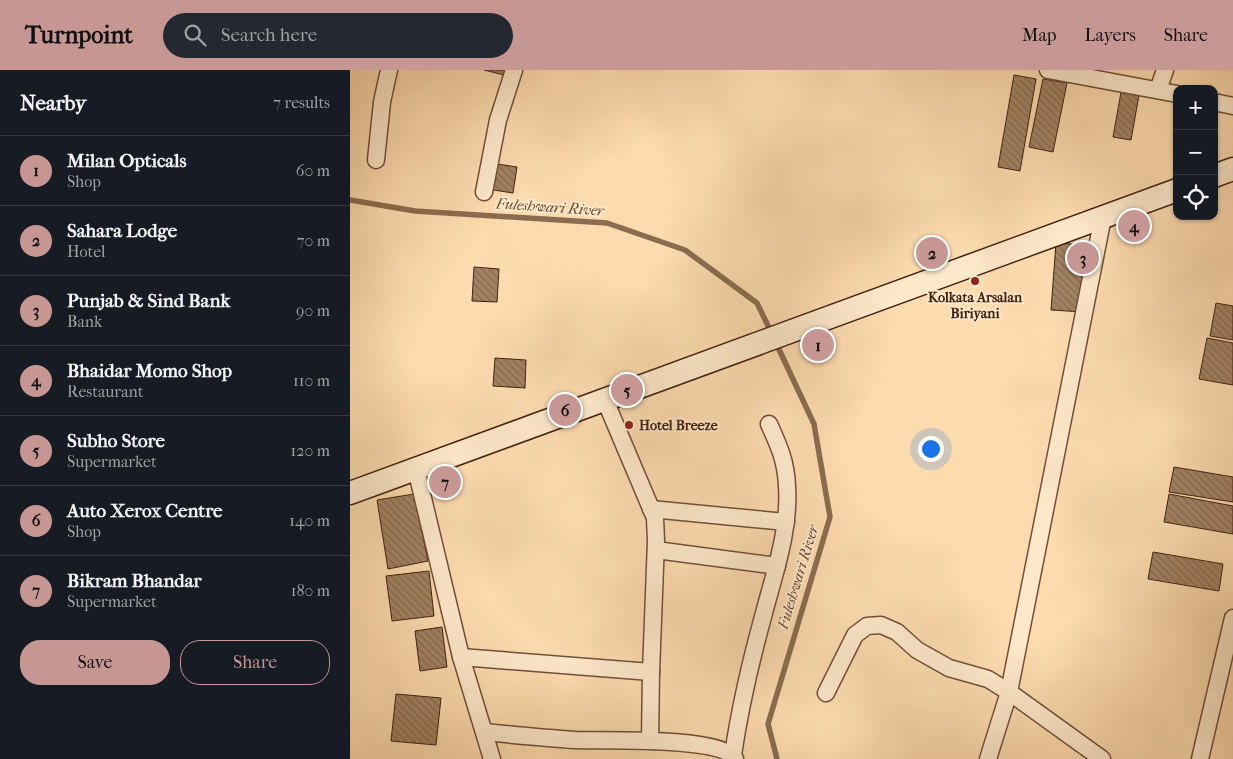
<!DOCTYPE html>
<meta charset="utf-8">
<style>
:root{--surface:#171b24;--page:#242831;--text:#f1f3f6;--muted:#9ea1a6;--line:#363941;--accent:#c59692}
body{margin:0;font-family:"IM FELL French Canon",serif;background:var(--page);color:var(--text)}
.controls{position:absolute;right:15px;top:15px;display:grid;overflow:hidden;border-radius:10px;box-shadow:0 1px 4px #0004}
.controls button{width:45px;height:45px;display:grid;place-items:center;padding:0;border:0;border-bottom:1px solid var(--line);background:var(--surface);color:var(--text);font:25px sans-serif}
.you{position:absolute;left:580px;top:378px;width:18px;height:18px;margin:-12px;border:4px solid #fff;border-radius:50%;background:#1a73e8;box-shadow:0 0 0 8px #1a73e833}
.badge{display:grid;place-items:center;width:32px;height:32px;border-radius:50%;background:var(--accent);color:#111;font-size:16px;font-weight:700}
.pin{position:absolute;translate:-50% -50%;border:2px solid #fff;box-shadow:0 1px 5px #0006}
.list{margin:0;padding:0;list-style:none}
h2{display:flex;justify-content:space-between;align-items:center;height:65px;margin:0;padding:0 20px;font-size:21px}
h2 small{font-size:16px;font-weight:400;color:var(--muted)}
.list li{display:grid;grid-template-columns:32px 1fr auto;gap:15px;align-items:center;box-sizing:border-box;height:70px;padding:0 20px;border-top:1px solid var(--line)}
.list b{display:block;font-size:19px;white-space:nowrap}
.list p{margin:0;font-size:16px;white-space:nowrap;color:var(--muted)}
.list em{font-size:16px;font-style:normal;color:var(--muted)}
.actions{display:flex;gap:10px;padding:15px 20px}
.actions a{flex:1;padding:11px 0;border:1px solid var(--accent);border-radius:20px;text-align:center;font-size:18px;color:var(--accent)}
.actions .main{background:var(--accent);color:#111}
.icon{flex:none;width:28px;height:28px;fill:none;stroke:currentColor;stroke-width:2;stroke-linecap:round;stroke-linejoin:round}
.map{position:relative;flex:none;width:883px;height:689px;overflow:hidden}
header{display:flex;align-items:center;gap:30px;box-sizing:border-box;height:70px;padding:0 25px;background:var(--accent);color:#111}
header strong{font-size:24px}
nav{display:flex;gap:28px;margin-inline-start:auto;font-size:18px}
.search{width:350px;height:45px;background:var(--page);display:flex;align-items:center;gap:12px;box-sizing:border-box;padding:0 18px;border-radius:28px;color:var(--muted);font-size:19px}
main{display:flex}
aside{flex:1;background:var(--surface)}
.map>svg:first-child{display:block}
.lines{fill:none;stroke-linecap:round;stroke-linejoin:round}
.stream{stroke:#8c6b50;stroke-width:5.5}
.building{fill:url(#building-back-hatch);stroke:#422112}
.street-casing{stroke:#705039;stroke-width:19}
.secondary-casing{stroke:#422112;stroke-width:25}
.street{stroke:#fde8ca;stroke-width:16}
.secondary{stroke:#fde8ca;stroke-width:22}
.poi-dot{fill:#8f2418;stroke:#fde8ca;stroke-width:2}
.labels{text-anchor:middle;stroke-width:4;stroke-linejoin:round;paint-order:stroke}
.poi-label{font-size:14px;font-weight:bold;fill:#422112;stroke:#fde8ca}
.water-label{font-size:15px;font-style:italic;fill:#674631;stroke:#fde8ca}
</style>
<header>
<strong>Turnpoint</strong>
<div class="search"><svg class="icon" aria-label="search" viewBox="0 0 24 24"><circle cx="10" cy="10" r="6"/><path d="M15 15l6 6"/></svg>Search here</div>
<nav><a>Map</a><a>Layers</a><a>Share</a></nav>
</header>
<main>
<aside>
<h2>Nearby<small>7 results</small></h2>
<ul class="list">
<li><span class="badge">1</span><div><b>Milan Opticals</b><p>Shop</p></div><em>60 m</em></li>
<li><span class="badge">2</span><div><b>Sahara Lodge</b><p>Hotel</p></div><em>70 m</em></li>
<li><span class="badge">3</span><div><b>Punjab &amp; Sind Bank</b><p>Bank</p></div><em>90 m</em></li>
<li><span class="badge">4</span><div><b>Bhaidar Momo Shop</b><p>Restaurant</p></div><em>110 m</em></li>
<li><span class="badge">5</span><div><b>Subho Store</b><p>Supermarket</p></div><em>120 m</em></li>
<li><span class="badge">6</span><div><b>Auto Xerox Centre</b><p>Shop</p></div><em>140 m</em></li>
<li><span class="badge">7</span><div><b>Bikram Bhandar</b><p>Supermarket</p></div><em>180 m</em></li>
</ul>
<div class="actions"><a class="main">Save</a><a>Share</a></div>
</aside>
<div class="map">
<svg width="883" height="689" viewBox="0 0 883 689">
<defs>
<pattern id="building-back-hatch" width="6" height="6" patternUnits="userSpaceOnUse" patternTransform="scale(1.25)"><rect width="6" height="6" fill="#a38263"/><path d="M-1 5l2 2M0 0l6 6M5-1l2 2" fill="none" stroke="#866a50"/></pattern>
</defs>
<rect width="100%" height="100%" fill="#fcdbae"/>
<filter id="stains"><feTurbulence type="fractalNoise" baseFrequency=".004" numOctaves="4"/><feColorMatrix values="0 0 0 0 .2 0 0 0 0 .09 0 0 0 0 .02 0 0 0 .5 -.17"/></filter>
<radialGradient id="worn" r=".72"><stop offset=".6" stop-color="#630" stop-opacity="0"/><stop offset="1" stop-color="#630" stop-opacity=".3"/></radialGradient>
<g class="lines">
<g class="stream">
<path d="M0 130 65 141 257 153 335 180 407 233 422 264"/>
<path d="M426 273 464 354 480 447 418 654 427 689"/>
</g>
</g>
<g class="building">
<path d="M134 0H160L158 6Z"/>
<path d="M664 5 686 9 670 101 648 97Z"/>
<path d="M693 9 717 13 703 82 679 77Z"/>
<path d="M771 22 789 25 781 70 763 67Z"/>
<path d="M864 41H868L864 66Z"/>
<path d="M141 93 167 97 163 123 137 119Z"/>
<path d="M706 173 738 175 733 242 701 240Z"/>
<path d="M124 197 149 199 147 232 122 231Z"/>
<path d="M866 233 883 236V270L860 266Z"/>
<path d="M857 268 883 273V315L849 309Z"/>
<path d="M145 288 176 290 175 318 143 316Z"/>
<path d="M824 397 883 407V432L819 422Z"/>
<path d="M64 424 78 491 38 499 27 430Z"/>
<path d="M819 424 883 436V464L814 452Z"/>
<path d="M803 482 873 494 869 521 798 509Z"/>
<path d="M79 501 84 546 42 551 36 506Z"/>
<path d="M92 557 97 597 70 601 65 561Z"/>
<path d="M46 624 91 628 86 675 41 671Z"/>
</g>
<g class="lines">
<g class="street-casing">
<g id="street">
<path d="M698 0 827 24"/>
<path d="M808 20 815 0"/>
<path d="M864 32 883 36"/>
<path d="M26 90 32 32 39 0"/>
<path d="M134 122 148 50 164 0"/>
<path d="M255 330 305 448 306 471 301 602 300 670"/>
<path d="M66 399 111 587 142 689"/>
<path d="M301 439 436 452"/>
<path d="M306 480 427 496"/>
<path d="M111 587 301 602"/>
<path d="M476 623 505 565 517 556 531 555 547 562 567 580 599 598 638 609 659 622 752 689"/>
<path d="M134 662C164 665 195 668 225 670 253 671 372 666 385 689"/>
<path d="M383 685C390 637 401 590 414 543 425 501 440 459 437 416 436 391 429 376 419 354"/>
<path d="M638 689 659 622 753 147"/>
<path d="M850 689 883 548"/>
</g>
</g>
<g class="secondary-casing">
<g id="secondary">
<path d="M864 106 883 99"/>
<path d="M0 423 827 120"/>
</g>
</g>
<use href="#street" class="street"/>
<use href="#secondary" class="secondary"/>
</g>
<g class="poi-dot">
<circle cx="625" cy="211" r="5"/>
<circle cx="279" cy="355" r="5"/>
</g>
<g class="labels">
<g class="poi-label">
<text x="625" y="232">Kolkata Arsalan<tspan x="625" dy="16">Biriyani</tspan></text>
<text x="289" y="360" text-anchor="start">Hotel Breeze</text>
</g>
<g class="water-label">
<text transform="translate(200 137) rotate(4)" y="5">Fuleshwari River</text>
<text transform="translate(448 507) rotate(-73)" y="5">Fuleshwari River</text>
</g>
</g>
<rect width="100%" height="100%" filter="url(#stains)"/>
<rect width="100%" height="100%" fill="url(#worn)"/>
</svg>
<div class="controls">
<button>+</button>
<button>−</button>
<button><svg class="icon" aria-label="locate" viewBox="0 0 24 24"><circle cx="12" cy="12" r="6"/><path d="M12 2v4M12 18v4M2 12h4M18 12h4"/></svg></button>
</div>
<div class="you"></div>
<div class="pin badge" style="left:468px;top:275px">1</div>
<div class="pin badge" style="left:582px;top:183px">2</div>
<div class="pin badge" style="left:733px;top:188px">3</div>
<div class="pin badge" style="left:784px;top:156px">4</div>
<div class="pin badge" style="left:277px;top:320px">5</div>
<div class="pin badge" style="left:215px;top:340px">6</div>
<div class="pin badge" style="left:95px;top:412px">7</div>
</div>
</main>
